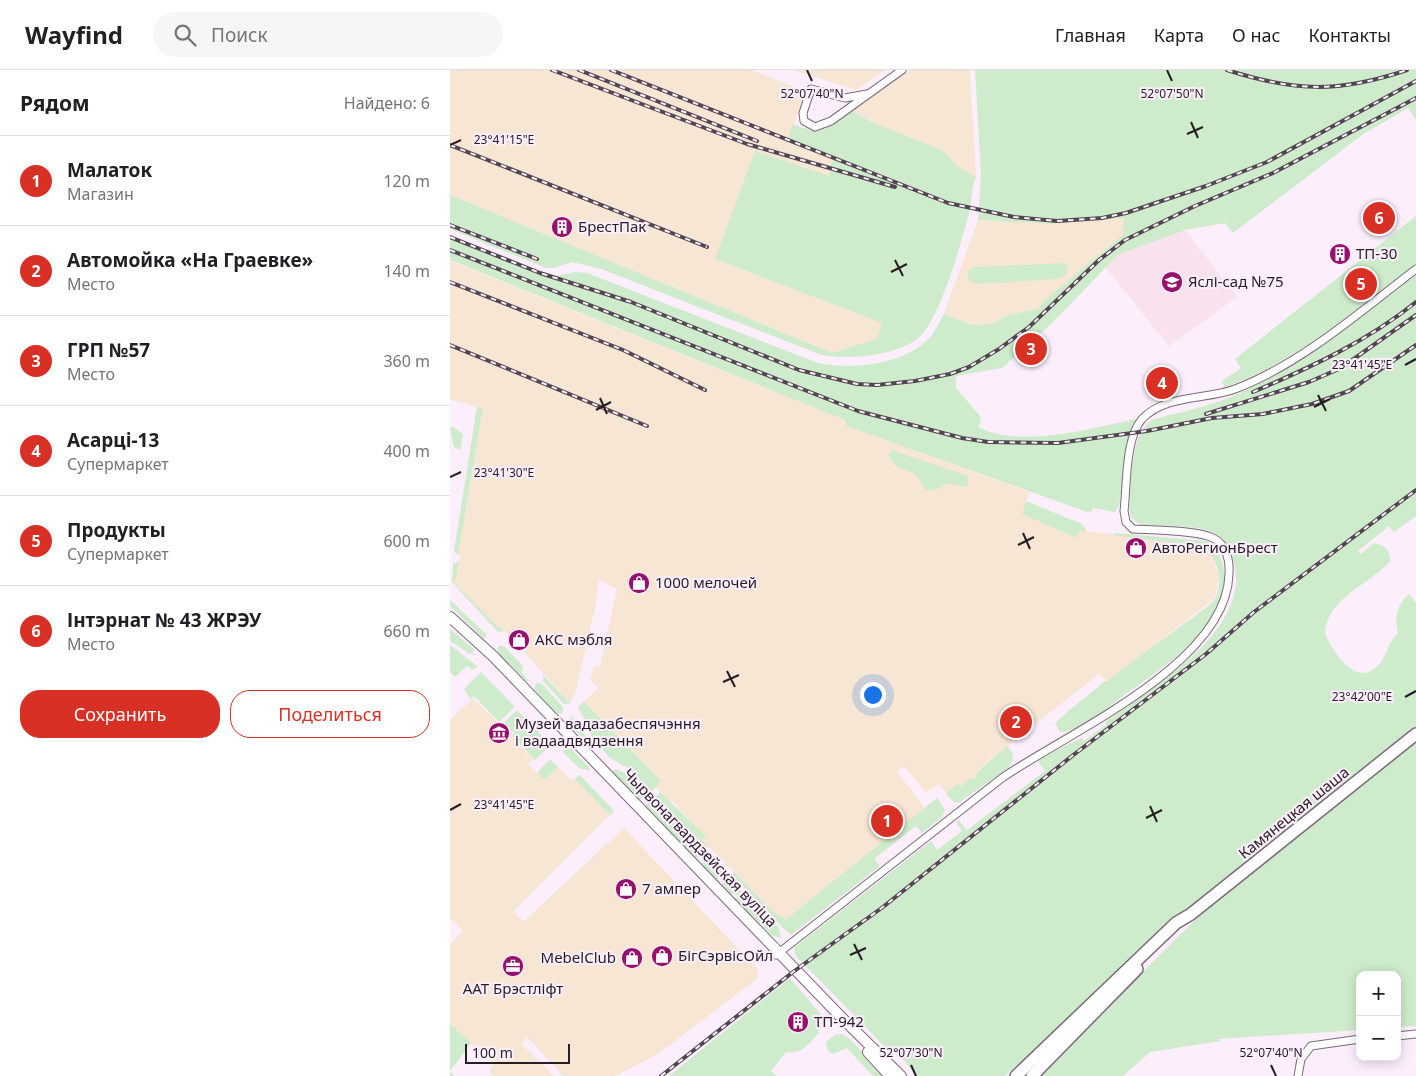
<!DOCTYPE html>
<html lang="ru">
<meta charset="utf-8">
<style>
:root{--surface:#fff;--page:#f6f6f6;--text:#202124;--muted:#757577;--line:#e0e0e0;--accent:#d93025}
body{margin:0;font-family:"Noto Sans",sans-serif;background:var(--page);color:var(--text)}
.controls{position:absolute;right:15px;bottom:15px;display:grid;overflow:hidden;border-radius:10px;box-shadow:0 2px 12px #0003}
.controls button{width:45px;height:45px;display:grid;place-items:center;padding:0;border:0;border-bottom:1px solid var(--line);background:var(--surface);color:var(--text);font:25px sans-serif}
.scale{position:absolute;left:15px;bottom:12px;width:105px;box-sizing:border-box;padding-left:5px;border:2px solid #261d25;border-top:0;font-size:14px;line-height:18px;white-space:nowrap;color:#261d25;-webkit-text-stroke:4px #fceefb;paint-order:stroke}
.you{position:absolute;left:422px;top:624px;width:18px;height:18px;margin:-12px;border:4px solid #fff;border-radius:50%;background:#1a73e8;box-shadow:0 0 0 8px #1a73e833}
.badge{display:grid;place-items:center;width:32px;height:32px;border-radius:50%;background:var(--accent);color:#fff;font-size:16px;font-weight:700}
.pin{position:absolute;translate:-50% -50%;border:2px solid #fff;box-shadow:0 1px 5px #0006}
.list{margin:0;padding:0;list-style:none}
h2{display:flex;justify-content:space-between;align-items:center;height:65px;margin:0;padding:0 20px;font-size:21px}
h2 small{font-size:16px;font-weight:400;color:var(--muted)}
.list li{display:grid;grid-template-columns:32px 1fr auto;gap:15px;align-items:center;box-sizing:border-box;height:90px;padding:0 20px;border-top:1px solid var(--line)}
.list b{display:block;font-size:19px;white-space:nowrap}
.list p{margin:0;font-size:16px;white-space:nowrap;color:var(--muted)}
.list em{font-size:16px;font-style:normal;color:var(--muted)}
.actions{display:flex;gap:10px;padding:15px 20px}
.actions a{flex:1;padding:11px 0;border:1px solid var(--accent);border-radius:20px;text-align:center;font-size:18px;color:var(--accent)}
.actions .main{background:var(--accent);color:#fff}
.icon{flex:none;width:28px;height:28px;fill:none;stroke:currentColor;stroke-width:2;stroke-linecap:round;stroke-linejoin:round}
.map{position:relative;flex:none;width:966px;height:1006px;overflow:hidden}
header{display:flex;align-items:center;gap:30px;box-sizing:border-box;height:70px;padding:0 25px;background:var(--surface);border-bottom:1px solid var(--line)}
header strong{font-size:24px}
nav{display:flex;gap:28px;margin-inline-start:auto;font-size:18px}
.search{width:350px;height:45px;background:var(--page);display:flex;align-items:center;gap:12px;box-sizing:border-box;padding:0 18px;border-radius:28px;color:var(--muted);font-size:19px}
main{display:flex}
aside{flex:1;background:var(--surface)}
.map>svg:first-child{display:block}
.industrial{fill:#f7e6d4}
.education{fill:#f9e1ee}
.green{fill:#ceebcc}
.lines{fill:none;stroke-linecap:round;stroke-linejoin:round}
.street-casing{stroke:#7d687b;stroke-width:9}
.secondary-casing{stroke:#7d687b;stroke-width:12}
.primary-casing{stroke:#7d687b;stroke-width:14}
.street{stroke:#fff;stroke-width:7}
.secondary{stroke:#fff;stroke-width:10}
.primary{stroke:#fff;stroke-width:11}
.rail-casing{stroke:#514750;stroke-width:4}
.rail{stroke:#fceefb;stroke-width:2;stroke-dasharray:5.5;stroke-linecap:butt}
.ticks{fill:none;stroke:#261d25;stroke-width:2}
.labels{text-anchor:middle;stroke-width:4;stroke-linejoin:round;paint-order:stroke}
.poi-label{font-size:15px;fill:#261d25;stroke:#fceefb;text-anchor:start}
.street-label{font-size:15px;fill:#261d25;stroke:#fceefb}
.ticks-label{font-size:12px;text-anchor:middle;fill:#261d25;stroke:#fceefb;stroke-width:4;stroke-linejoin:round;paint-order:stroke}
</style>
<header>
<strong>Wayfind</strong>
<div class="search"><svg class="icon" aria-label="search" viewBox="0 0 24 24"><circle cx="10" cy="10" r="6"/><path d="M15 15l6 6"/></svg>Поиск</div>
<nav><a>Главная</a><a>Карта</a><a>О нас</a><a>Контакты</a></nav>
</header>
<main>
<aside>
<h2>Рядом<small>Найдено: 6</small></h2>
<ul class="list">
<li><span class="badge">1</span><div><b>Малаток</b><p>Магазин</p></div><em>120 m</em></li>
<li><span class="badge">2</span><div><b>Автомойка «На Граевке»</b><p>Место</p></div><em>140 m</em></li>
<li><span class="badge">3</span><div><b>ГРП №57</b><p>Место</p></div><em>360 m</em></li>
<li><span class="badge">4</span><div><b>Асарці-13</b><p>Супермаркет</p></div><em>400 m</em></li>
<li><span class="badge">5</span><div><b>Продукты</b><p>Супермаркет</p></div><em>600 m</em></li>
<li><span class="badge">6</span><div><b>Інтэрнат № 43 ЖРЭУ</b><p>Место</p></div><em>660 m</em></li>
</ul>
<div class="actions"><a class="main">Сохранить</a><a>Поделиться</a></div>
</aside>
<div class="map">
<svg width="966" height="1006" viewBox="0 0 966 1006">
<rect width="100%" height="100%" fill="#fceefb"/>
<g class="industrial">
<path d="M0 0H302L356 22 337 72 382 89 379 106 265 189 433 253 428 269 382 283 0 125Z"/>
<path d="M343 0H435L406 20Z"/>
<path d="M452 0H520L526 107 397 38Z"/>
<path d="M674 148V165L596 229 589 238 556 246 542 254 524 255 494 244 528 150 601 154Z"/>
<path d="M0 191 395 350 396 356 579 422 573 444 627 467 629 460 755 477 762 483 769 510 764 529 657 611 649 604 542 688 525 703 527 706 522 710 520 709 511 716 509 713 497 724 489 714 476 723 454 696 447 702 475 738 335 850 320 839 252 770 255 766 223 732 218 730 206 717 203 719 130 643 128 637 148 618 140 610 144 596 150 597 167 519 149 510 145 538 125 624 120 633 53 559H49L5 514 10 486 8 485 33 339 0 329Z"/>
<path d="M23 628 55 660 58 658 63 663 61 666 83 689 78 694 95 710 108 697 121 710 125 709 160 745 64 841 73 852 174 758 308 900V908L208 984 165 1006H113L77 967 71 974 104 1006H44L39 1001 43 994 0 954V874L13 861 0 848V650Z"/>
</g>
<path class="education" d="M735 160 787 227 719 276 656 198 668 185Z"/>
<g class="green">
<path d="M525 0H966V50L958 38 912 65 783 163 775 153 735 160 668 185 600 255 552 298 506 306V318L530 346 531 351 528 357C570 379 642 358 686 349L680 360 669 436 665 442 643 438 640 443 396 356 395 350 0 190V167L102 207 125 202 137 203 368 293C400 300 450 295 475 272 484 265 489 253 494 244L523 255 542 254 556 246 589 238 596 229 673 165 674 148 601 154 528 150 531 104Z"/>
<path d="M397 38 424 53 491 80 497 84 505 95 526 107C521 117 522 133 519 144 510 174 491 249 468 268 447 286 398 290 372 285L151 199 122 192 103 198H96L0 159V125L382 283 427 269 432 253 265 189 305 81 379 106 382 89 337 72 343 54C368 65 375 60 396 46Z"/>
<path d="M966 146V194C907 239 846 293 774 317L772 311 791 298 785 289Z"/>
<path d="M614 193 618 197C617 205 613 207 606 209L526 214 518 210V201L525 197Z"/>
<path d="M966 205V446L944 462 939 456 908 481 911 484 924 473C934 474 941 481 940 491 921 514 877 527 875 563 883 583 908 621 930 593 938 583 938 573 948 563 944 547 947 535 959 524L966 533V657L730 844 555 1006H466L452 988 436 978 347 887 344 882 345 877 481 771 487 780 512 761 506 752 508 750 517 760 595 701 587 690 631 668 634 671 656 655 655 652C700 620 802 560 784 493 781 481 776 469 764 463 744 453 711 458 689 454L681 447 679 437C682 413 679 364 702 350 727 342 754 338 778 328 848 298 906 251 966 205Z"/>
<path d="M27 337 33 338 8 485 4 481Z"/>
<path d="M3 357 13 364 10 380 4 377 0 358Z"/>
<path d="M442 380 517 406 518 415 516 417 498 413 486 420H476L465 404 446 396 438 385Z"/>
<path d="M576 431 632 454 637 462 629 460 627 468 572 444Z"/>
<path d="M666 463 757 471C767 478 772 487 774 500 781 556 711 599 673 626 655 639 633 661 610 662L605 654 610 648 655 611H657C681 592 706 574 731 556 741 548 755 540 764 530 775 516 767 487 755 477L663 465Z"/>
<path d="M9 491 5 514 49 558 53 559V562L47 561 2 512 3 494Z"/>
<path d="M0 530 37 565 34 569 0 536Z"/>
<path d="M0 559 25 580 20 584 0 571Z"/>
<path d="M0 575 28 597 22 599 17 596 5 607 0 602Z"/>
<path d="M50 575 55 577 73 596 72 603 79 611H75L49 584 47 579Z"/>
<path d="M31 602 65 637 49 652 24 626 20 629 14 619Z"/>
<path d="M93 605 120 633 119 634H114L93 611Z"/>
<path d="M86 613 92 614 113 637V643H105L84 619Z"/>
<path d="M134 632 211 711 201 722 178 698 160 688 144 670 133 652 134 648 128 637Z"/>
<path d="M67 640 101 675 85 690 62 666 64 663 54 653Z"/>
<path d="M121 646 133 659 136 669 120 658 118 652Z"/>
<path d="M966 672V956L947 957V905H910V960L767 969 771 971 700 982 673 1006H592L598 996 754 841Z"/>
<path d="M557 676 563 683 562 692 558 698 510 732 505 733 496 724 508 713 511 716 521 708 522 710 527 706 525 704Z"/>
<path d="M115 677 120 678 140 698V701L129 698 113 682Z"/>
<path d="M100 689 108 697 95 710 87 703Z"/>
<path d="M166 699 179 705 198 724 190 730 163 704 162 702Z"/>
<path d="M130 705 164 741 160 745 125 709Z"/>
<path d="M210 722 256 766 252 770 259 777 256 779 205 727Z"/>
<path d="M487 728 495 740 492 747 472 763 466 756 424 789 430 796 341 865C337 863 290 813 282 805L284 802 320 839 335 850Z"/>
<path d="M202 729 254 782 246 789 195 735Z"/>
<path d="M258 787 274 803 267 810 251 794Z"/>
<path d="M278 808 298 828 279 823 271 815Z"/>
<path d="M283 827 301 831 329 858 331 868 321 865Z"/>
<path d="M340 908 370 943 371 953 367 957 369 963C358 974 353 984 336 982L321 1001 327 1006H219Z"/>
<path d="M0 954 21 973 0 1001 4 1006H0Z"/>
<path d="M392 964 399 968 435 1006H423L397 978 383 984 378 981 376 972 385 965Z"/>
</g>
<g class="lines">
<g class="street-casing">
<g id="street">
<path d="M417 24 395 28 361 19 353 43 354 51 365 57 381 51 452 0"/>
<path d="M326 885 552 708C617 663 777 594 779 504 780 490 776 474 763 468 747 460 702 460 683 459L676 452 674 441C677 416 675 368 692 349 716 324 756 330 785 319 851 294 911 241 966 199"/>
<path d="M947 966 966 964"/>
<path d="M848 1006 851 989 861 976 910 969"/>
</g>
</g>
<g class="secondary-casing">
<g id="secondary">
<path d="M0 547 43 586 390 946 451 1006"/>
<path d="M418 982 440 1006"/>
</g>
</g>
<g class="primary-casing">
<g id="primary">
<path d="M566 1006 726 853 741 844 966 664"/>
<path d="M582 1006 687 899"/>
</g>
</g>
<use href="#street" class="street"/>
<use href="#secondary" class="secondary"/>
<use href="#primary" class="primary"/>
<g class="rail-casing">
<g id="rail">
<path d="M102 0 297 74 445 117"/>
<path d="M129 0 307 71"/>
<path d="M161 0 498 133 564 147 607 151 652 148 676 143 756 116 817 92 966 11"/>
<path d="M777 0C846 22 889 23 957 0"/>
<path d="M0 75 257 177"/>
<path d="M0 155 87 189"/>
<path d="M0 167 90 203 181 232 349 300 407 314 427 315 465 311 500 304 519 297 549 279 579 257 649 190 675 170 745 136 823 103 966 28"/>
<path d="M0 180 408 341 512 368 538 372 608 373 697 361 762 348 813 344 862 334 899 321 966 275"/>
<path d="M0 212 173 280 255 320"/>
<path d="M0 275 197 356"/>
<path d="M803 322C859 298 918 271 966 232"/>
<path d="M756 344 859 312 891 298 966 245"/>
<path d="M211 1006 343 902 433 837 622 686 756 584 804 542 966 420"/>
</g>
</g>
<use href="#rail" class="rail"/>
</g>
<path class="ticks" d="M357 0 362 11M717 0 722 11M741 52 748 68M737 64 753 57M0 75 11 70M445 190 453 206M441 202 457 194M955 295 966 289M868 325 876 341M150 328 157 344M864 337 880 329M146 340 161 332M0 407 11 402M573 463 580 479M568 475 584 467M277 601 285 617M273 612 289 605M955 627 966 621M700 736 707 752M0 740 11 734M696 748 712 740M404 874 412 890M400 885 416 878M461 995 466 1006M821 995 826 1006"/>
<defs>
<g id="building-disc" transform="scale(1.125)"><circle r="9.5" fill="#94126c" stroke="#fceefb"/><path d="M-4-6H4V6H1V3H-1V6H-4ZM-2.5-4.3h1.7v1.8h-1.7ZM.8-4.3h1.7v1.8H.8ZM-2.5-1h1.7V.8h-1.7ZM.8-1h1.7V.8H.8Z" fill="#fff"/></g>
<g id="school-disc" transform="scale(1.125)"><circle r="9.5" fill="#94126c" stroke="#fceefb"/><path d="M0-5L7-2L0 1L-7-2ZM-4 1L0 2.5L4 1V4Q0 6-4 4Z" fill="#fff"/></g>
<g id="shop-disc" transform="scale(1.125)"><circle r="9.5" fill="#94126c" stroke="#fceefb"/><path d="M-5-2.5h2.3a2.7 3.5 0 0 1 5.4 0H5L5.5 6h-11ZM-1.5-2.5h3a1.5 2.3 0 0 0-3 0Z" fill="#fff"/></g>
<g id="museum-disc" transform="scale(1.125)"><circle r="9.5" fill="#94126c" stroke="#fceefb"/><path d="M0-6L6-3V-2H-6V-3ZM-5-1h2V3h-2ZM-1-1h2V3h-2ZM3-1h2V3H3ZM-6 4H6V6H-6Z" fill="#fff"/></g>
<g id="office-disc" transform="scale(1.125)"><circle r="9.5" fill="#94126c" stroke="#fceefb"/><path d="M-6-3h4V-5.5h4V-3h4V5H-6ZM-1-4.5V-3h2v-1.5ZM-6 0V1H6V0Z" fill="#fff"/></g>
</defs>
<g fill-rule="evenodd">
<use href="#building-disc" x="112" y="157"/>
<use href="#building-disc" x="890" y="184"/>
<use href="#school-disc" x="722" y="212"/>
<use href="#shop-disc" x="686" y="478"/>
<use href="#shop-disc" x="189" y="513"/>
<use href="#shop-disc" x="69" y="570"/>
<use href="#museum-disc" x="49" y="663"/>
<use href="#shop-disc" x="176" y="819"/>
<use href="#shop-disc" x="212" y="886"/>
<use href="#shop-disc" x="182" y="888"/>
<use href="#office-disc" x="63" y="896"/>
<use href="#building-disc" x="348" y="952"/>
</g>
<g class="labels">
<g class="poi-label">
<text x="128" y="162">БрестПак</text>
<text x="906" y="189">ТП-30</text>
<text x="738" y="217">Яслі-сад №75</text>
<text x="702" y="483">АвтоРегионБрест</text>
<text x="205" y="518">1000 мелочей</text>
<text x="85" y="575">АКС мэбля</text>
<text x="65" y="659">Музей вадазабеспячэння<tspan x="65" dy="17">і вадаадвядзення</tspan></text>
<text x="192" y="824">7 ампер</text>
<text x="228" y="891">БігСэрвісОйл</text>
<text x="166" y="893" text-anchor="end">MebelClub</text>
<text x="63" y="924" text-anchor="middle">ААТ Брэстліфт</text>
<text x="364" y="957">ТП-942</text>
</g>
<g class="street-label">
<text transform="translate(844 743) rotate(-39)" y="5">Камянецкая шаша</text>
<text transform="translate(250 778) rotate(46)" y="5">Чырвонагвардзейская вуліца</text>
</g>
</g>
<g class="ticks-label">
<text x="362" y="28">52°07'40"N</text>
<text x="722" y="28">52°07'50"N</text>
<text x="54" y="74">23°41'15"E</text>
<text x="912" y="299">23°41'45"E</text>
<text x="54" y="407">23°41'30"E</text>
<text x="912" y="631">23°42'00"E</text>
<text x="54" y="739">23°41'45"E</text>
<text x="821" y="987">52°07'40"N</text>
<text x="461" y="987">52°07'30"N</text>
</g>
</svg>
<div class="controls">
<button>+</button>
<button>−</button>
</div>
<div class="scale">100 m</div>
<div class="you"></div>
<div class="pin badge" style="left:437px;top:751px">1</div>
<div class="pin badge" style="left:566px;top:652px">2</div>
<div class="pin badge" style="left:581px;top:279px">3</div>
<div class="pin badge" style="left:712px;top:313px">4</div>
<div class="pin badge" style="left:911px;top:214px">5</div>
<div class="pin badge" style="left:929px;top:148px">6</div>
</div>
</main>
